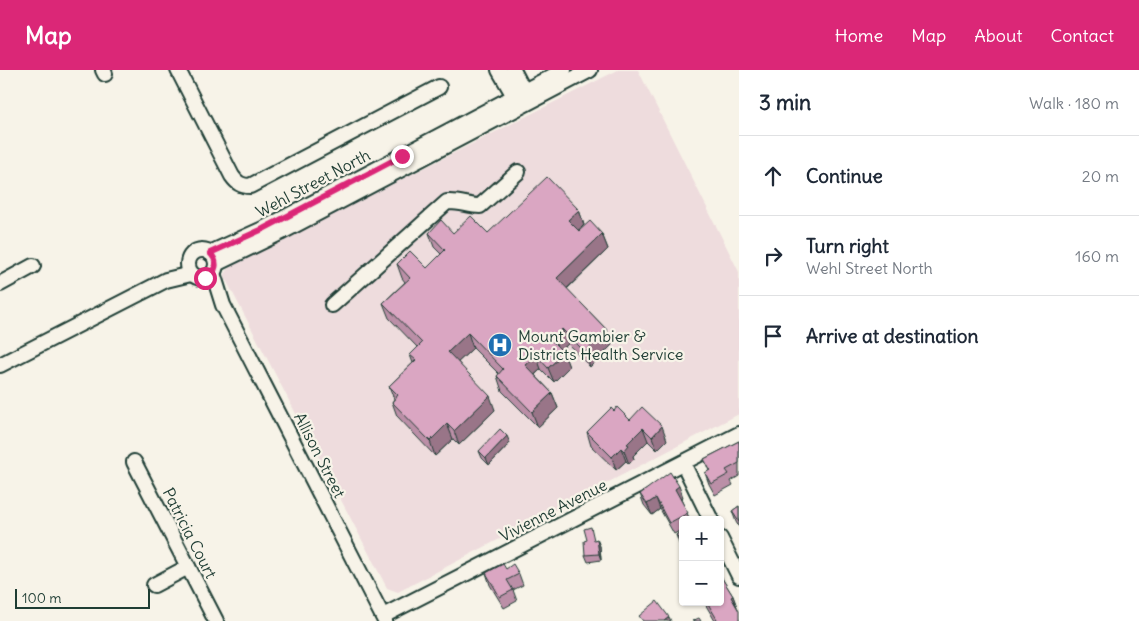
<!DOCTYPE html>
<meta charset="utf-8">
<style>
:root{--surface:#fff;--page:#f2f2f3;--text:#1f2937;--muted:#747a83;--line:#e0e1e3;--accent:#db2777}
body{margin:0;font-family:Delius,sans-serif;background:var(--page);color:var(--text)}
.controls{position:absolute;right:15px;bottom:15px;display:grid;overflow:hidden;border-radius:5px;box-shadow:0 1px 4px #0004}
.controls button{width:45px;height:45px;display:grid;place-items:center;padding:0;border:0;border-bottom:1px solid var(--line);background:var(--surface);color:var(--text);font:25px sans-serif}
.scale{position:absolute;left:15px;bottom:12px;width:135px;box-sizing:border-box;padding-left:5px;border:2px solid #1f3d34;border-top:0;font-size:14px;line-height:18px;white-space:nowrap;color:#1f3d34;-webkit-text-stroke:4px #f7f3e8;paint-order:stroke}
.stop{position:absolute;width:15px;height:15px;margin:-11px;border:4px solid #db2777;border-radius:50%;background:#fff}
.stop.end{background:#db2777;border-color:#fff;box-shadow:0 1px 5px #0008}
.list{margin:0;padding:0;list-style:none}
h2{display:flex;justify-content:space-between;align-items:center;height:65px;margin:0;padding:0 20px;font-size:21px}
h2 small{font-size:16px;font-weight:400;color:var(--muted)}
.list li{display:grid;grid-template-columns:32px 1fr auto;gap:15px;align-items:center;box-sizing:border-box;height:80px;padding:0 20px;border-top:1px solid var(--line)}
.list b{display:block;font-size:19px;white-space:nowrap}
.list p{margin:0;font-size:16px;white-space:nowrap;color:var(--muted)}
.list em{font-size:16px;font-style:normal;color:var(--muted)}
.icon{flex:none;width:28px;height:28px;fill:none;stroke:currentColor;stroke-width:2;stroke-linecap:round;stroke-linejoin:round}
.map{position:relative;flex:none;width:739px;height:551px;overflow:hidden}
header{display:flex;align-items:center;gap:30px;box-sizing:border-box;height:70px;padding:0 25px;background:var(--accent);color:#fff}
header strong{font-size:24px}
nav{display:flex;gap:28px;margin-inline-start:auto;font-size:18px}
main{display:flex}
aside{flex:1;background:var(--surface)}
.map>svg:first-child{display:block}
.built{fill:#eedcdd}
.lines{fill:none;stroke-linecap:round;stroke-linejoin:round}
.minor-casing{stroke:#1f3d34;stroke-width:18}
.minor{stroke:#f7f3e8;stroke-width:14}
.wall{fill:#bb8fa7;stroke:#1f3d34}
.shaded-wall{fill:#997488;stroke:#1f3d34}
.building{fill:#daa6c2;stroke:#1f3d34}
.route{stroke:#db2777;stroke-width:6}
.labels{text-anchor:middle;stroke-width:4.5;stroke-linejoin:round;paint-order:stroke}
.street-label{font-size:16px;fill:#1f3d34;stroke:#f7f3e8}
.poi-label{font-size:16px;fill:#1f3d34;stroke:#f7f3e8;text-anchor:start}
</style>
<header>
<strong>Map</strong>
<nav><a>Home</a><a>Map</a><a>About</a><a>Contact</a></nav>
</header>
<main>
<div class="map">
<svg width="739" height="551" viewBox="0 0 739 551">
<rect width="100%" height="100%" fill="#f7f3e8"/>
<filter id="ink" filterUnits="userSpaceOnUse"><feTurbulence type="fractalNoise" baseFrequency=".02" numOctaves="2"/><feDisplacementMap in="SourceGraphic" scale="10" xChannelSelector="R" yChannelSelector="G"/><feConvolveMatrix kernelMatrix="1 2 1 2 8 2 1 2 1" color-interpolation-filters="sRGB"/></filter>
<g filter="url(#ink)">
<path class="built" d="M618 0H638L739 202V344L398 522 387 518 224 206 230 196Z"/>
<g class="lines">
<g class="minor-casing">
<g id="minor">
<path d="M103 0 105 4"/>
<path d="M178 0 232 106C237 113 241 116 250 116L439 17"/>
<path d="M499 0 514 26 520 31"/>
<path d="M513 0 524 21V29"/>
<circle cx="202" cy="194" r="14"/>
<path d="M210 183 263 159 564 0"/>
<path d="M216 194 280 163 590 0"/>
<path d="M213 203 223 235 385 551"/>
<path d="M0 214 33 196"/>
<path d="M332 235 447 132C459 131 469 136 480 136L518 102"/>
<path d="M0 295 166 210 191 204"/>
<path d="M134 392 216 551"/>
<path d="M683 393 711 450"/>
<path d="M720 468 739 506"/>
<path d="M154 515 188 497"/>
<path d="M383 546 739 364"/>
</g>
</g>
<use href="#minor" class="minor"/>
</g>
<g class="wall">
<path d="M579 140 584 155 578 161H579L602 164 608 179 567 219 607 260 612 275 590 297 568 274 561 280 569 297 554 312 541 299 535 305 552 323 558 338 538 357 502 321 497 306 499 304 473 278 458 292 495 340 459 375 453 369 435 386 397 346 392 332 394 329 389 316 413 293 410 285 418 278 389 248 383 233 405 212 402 208 397 194 427 198 441 184 434 177 429 163H488Z"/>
<path d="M614 341 630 350 667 370 657 380 648 371 633 386 634 389 629 394 626 391 616 400 591 376 587 362Z"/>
<path d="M739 371V406L731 411 733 415 715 425 709 414 705 403 709 401 704 389Z"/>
<path d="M510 373 489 395 482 388 479 381Z"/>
<path d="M640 424 683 427 681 429 690 450H683V459L674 464 660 439 652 445 644 435Z"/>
<path d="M739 436V457L736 452 732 441Z"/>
<path d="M683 460V479L680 476 676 465Z"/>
<path d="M595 470 600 476 601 490 588 492 585 485Z"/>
<path d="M506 499 519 504 523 515 513 520 517 531 504 538 490 515 486 503Z"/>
<path d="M720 502 723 510 733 526 737 537 739 551H715L704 532H720Z"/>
</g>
<g class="shaded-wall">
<path d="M579 140 584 155 573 165 568 150Z"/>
<path d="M602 164 608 179 562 223 557 208Z"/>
<path d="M562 259 568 274 557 284 551 270Z"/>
<path d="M607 260 612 275 590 297 585 282Z"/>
<path d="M468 263 473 278 453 297 448 282Z"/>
<path d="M564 283 569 297 554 312 548 298Z"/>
<path d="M536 285 541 299 530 309 525 295Z"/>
<path d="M552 323 558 338 538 357 532 342Z"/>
<path d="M490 326 495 340 459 375 454 361Z"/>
<path d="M447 354 453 369 435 386 430 371Z"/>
<path d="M662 356 667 370 657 380 652 367Z"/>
<path d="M643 358 648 371 633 386 634 389 629 394 624 381 627 374Z"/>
<path d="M507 366 510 373 489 395 486 388Z"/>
<path d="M621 378 626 391 616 400 612 387Z"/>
<path d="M679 416 683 427 679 430 675 419Z"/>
<path d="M656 428 660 439 652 445 647 434Z"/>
<path d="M597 469 600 476 601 490 599 484Z"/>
<path d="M733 526 737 537 731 527Z"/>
<path d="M669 547 671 551H664Z"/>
</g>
<g class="building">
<path d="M547 107 579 140 568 150 579 161 590 151 602 164 557 208 607 260 585 282 562 259 551 270 564 283 548 298 536 285 525 295 552 323 532 342 497 306 503 299 468 263 448 282 490 326 454 361 447 354 430 371 392 332 398 325 389 316 416 290 410 285 422 273 383 233 410 208 397 194 410 181 427 198 445 180 429 163 441 150 453 163 471 146 488 163Z"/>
<path d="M617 337 630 350 642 337 662 356 652 367 643 358 627 374 629 375 624 381 621 378 612 387 587 362 611 338 614 341Z"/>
<path d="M500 359 507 366 486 388 479 381Z"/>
<path d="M739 371V393L726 400 729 404 711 414 705 403 710 400 704 389Z"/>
<path d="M670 402 679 416 675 419 688 443 669 453 656 428 647 434 640 424Z"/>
<path d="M739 436V452L732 441Z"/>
<path d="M591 457 594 470 597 469 599 484 585 485 584 471 587 470 584 459Z"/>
<path d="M683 460V473L676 465Z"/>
<path d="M503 494 506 499 513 494 519 504 507 510 513 520 500 527 486 503Z"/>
<path d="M720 505 733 526 731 527 739 541V551H718L707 532H720Z"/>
<path d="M657 531 669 547 664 551H643L639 546Z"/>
<path d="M699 548 701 551H692Z"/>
</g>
</g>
<g class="lines" filter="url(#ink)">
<path class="route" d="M205 208C217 203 219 192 210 183L263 159 402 86"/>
</g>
<defs>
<g id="hospital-disc" transform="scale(1.25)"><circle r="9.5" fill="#1f6fb2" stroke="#f7f3e8"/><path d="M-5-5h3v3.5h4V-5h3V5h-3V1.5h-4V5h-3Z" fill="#fff"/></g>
</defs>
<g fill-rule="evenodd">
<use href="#hospital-disc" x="500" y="275"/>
</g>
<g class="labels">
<g class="street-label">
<text transform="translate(313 113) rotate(-28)" y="6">Wehl Street North</text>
<text transform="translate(320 385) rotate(63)" y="6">Allison Street</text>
<text transform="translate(553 440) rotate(-27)" y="6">Vivienne Avenue</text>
<text transform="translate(190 463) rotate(63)" y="6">Patricia Court</text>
</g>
<g class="poi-label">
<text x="518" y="272">Mount Gambier &amp;<tspan x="518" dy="18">Districts Health Service</tspan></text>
</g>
</g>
</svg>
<div class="controls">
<button>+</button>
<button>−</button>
</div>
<div class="scale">100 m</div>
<div class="stop" style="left:205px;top:208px"></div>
<div class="stop end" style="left:402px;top:86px"></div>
</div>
<aside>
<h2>3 min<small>Walk · 180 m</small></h2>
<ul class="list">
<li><svg class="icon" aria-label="ahead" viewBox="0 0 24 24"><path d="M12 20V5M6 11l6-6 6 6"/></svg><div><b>Continue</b></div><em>20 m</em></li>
<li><svg class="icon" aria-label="right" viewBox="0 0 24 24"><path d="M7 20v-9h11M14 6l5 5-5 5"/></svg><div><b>Turn right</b><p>Wehl Street North</p></div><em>160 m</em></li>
<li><svg class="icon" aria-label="arrive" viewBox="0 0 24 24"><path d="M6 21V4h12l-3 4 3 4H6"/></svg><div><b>Arrive at destination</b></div></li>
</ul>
</aside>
</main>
